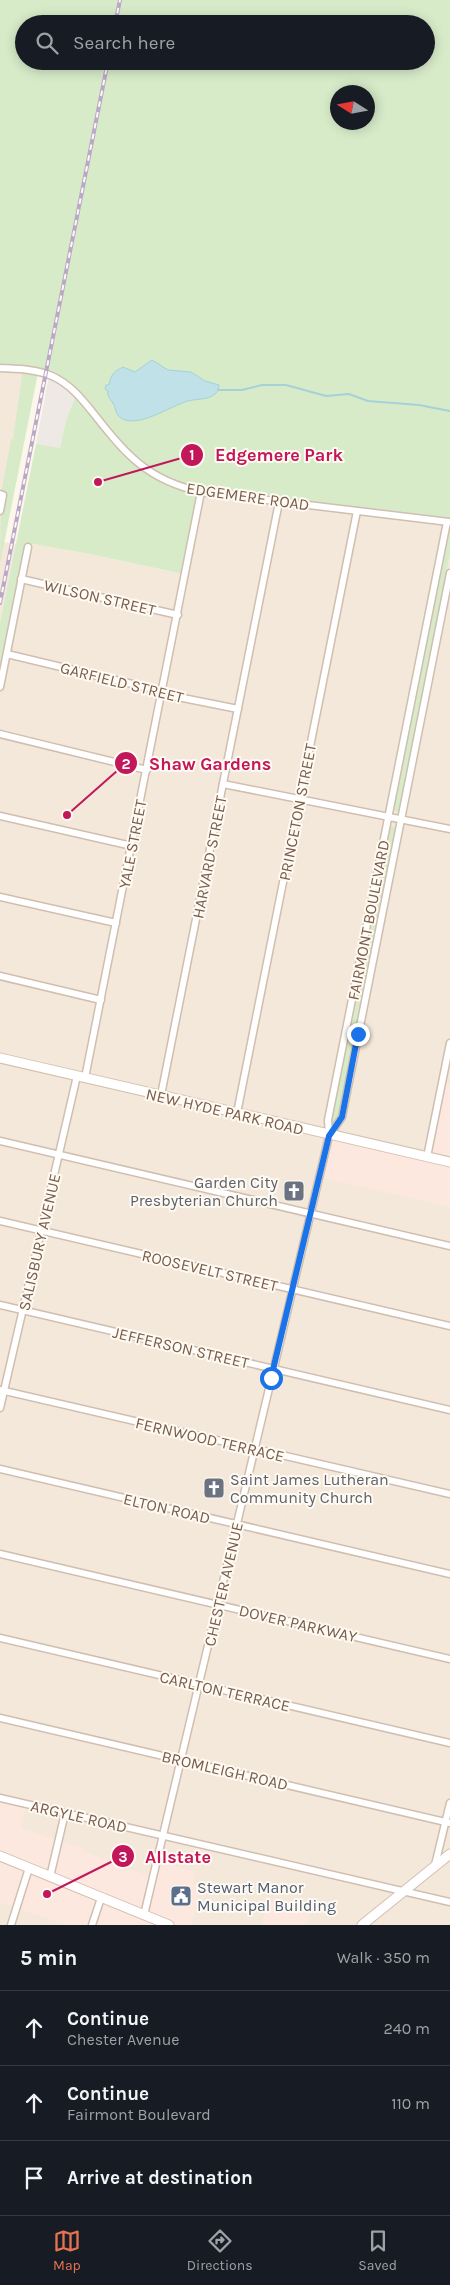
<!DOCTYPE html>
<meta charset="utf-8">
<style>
:root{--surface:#171b24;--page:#20242c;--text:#f1f3f6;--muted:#9ea1a6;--line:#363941;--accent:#e57352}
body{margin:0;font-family:Karla,sans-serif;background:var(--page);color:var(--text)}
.compass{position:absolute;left:330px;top:85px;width:45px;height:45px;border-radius:50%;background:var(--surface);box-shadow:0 2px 12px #0003;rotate:281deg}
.stop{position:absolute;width:15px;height:15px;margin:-11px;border:4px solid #1a73e8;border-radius:50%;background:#fff}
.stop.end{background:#1a73e8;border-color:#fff;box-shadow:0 1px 5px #0008}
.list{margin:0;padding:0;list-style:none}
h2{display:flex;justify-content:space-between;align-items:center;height:65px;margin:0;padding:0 20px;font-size:21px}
h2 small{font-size:16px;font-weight:400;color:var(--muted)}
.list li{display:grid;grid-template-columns:32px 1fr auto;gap:15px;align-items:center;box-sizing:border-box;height:75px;padding:0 20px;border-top:1px solid var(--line)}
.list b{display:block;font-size:19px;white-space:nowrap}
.list p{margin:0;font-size:16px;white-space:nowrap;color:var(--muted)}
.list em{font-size:16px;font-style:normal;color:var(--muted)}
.icon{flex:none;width:28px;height:28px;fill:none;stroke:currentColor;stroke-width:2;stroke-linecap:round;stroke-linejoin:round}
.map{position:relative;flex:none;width:450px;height:1925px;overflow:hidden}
.search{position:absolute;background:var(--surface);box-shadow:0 2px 12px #0003;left:15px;right:15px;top:15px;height:55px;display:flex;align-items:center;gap:12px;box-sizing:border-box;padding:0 18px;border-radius:28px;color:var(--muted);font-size:19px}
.sheet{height:290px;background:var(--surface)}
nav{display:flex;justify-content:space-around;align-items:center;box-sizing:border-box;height:70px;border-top:1px solid var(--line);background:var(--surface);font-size:14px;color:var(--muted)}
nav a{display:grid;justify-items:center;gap:2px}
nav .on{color:var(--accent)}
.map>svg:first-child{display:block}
.residential{fill:#f4e8da}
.commercial{fill:#fce8df}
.industrial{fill:#eee9e4}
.green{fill:#d7ebc9;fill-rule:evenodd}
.water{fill:#bfe1e7;stroke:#a5d1d9}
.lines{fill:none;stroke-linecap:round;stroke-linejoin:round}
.stream{stroke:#a5d1d9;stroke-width:2}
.minor-casing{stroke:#d0beb0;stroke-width:9}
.secondary-casing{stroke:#d5c0b0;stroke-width:11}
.minor{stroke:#fff;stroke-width:6}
.secondary{stroke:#fff;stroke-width:9}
.rail-casing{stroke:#b9a8c8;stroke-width:4}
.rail{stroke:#fffaf2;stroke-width:2;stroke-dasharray:5.5;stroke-linecap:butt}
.route{stroke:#1a73e8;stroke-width:6}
.labels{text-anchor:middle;stroke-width:4;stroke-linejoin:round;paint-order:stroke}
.street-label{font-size:16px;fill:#795d4d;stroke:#fffaf2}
.worship-label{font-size:16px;fill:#5b616d;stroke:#fffaf2;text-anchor:end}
.service-label{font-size:16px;fill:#4e5e75;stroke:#fffaf2;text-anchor:start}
.leader{fill:none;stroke:#c2185b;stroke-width:2}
.callout-dot{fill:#c2185b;stroke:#fffaf2;stroke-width:2}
.mark-label{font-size:15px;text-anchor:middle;font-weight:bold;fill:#fff}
.callout-label{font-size:18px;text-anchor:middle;font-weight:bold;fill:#c2185b;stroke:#fffaf2;stroke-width:4;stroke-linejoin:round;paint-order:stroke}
</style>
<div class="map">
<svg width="450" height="1925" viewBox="0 0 450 1925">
<rect width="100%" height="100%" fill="#fdf6eb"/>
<path class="residential" d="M0 362 28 366 4 542 26 546 27 543 90 554 182 574 201 492 450 518V1925H0Z"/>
<g class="commercial">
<path d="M440 1083 450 1085V1207L320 1177 330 1135 426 1154Z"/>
<path d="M0 1800 26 1806 21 1828 84 1849V1852L154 1878 159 1862 196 1872 193 1884 200 1885 192 1925H65L0 1902Z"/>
<path d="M267 1901 310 1909 307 1925H262Z"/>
</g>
<path class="industrial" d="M50 371 65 377 77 393 66 420 60 449 36 444Z"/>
<g class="green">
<path d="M0 0H450V518L201 492 183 574 90 554 27 543 0 684V624L36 444 60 448 66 420 77 393C64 377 60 373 39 368L0 564 1 494 11 439H13L23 369 0 367ZM24 24H426V61H24ZM338 92H368V122H338Z"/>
<path d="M450 530V553L399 811 396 812 393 808Z"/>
<path d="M393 826 395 829 337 1123 334 1125 331 1121 389 827Z"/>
</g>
<path class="water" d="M152 360 168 370 191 372 205 381 219 385C218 401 199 398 188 401 170 406 138 429 121 418 116 415 116 410 114 405 111 399 107 398 108 391L105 389 106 385H109C111 375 113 372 123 367L135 372Z"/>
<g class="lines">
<path class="stream" d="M218 390H242L262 385H286L326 396 349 394 368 401 419 405 450 411"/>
<g class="minor-casing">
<g id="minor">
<path d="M0 368C17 369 36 369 52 376 70 384 82 399 94 414 127 456 148 480 201 492L449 522"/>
<path d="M0 494 3 495 0 511"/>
<path d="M21 579 178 615"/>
<path d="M7 654 153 689 173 696 238 709"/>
<path d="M0 687 28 547"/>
<path d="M0 734 147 770"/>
<path d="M223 784 450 829"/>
<path d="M0 816 132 846"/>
<path d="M0 897 116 923"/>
<path d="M0 976 101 1000"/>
<path d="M85 1078 201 492"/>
<path d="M161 1095 279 502"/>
<path d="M237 1113 357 511"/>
<path d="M329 1136 342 1117 450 573"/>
<path d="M0 1141 450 1246"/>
<path d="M427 1157 450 1043"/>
<path d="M0 1221 450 1326"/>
<path d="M0 1305 450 1410"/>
<path d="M0 1390 450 1494"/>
<path d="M0 1408 77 1076"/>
<path d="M0 1469 450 1574"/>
<path d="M0 1554 450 1659"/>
<path d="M0 1638 450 1743"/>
<path d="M0 1718 450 1823"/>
<path d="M0 1798 450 1902"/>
<path d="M435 1865 450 1803"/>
<path d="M50 1877 65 1813"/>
<path d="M144 1915 329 1136 328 1120 447 522"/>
<path d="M11 1925 29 1868"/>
<path d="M92 1925 101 1898"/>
</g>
</g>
<g class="secondary-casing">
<g id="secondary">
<path d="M0 1058 450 1162"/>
<path d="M0 1856 169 1925"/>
<path d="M362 1925 450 1854"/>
</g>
</g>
<use href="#minor" class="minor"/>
<use href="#secondary" class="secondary"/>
<g class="rail-casing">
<g id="rail">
<path d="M115 24 120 0"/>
<path d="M0 603 108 61"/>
</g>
</g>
<use href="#rail" class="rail"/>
</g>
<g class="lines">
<path class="route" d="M271 1378 329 1136 342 1117 358 1034"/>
</g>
<defs>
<g id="church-square" transform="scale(1.125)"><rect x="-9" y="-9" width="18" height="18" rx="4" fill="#6b7280" stroke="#fffaf2"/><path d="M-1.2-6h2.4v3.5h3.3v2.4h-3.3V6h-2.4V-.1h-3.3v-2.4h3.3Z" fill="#fff"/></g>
<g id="civic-square" transform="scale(1.125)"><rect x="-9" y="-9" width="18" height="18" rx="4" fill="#5c6f8a" stroke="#fffaf2"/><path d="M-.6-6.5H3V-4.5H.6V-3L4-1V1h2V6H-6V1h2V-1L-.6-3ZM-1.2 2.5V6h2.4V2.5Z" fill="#fff"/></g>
</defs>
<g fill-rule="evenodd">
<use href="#church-square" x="294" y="1191"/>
<use href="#church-square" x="214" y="1488"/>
<use href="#civic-square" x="181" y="1896"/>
</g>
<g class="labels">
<g class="street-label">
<text transform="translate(248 496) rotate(8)" y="6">EDGEMERE ROAD</text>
<text transform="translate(100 597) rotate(13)" y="6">WILSON STREET</text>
<text transform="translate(122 682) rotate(14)" y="6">GARFIELD STREET</text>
<text transform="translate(297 812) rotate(-79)" y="6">PRINCETON STREET</text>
<text transform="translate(132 844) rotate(-79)" y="6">YALE STREET</text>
<text transform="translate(209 857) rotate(-79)" y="6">HARVARD STREET</text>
<text transform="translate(368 920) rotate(-79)" y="6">FAIRMONT BOULEVARD</text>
<text transform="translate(225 1111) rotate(13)" y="6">NEW HYDE PARK ROAD</text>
<text transform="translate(39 1242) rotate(-77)" y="6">SALISBURY AVENUE</text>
<text transform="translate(210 1270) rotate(13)" y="6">ROOSEVELT STREET</text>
<text transform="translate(181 1347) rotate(13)" y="6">JEFFERSON STREET</text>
<text transform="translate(210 1439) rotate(13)" y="6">FERNWOOD TERRACE</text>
<text transform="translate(167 1508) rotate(13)" y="6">ELTON ROAD</text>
<text transform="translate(223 1584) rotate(-77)" y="6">CHESTER AVENUE</text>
<text transform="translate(298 1623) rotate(13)" y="6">DOVER PARKWAY</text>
<text transform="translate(225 1691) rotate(13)" y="6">CARLTON TERRACE</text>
<text transform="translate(225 1770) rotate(13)" y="6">BROMLEIGH ROAD</text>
<text transform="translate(79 1816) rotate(13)" y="6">ARGYLE ROAD</text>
</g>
<g class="worship-label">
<text x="278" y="1188">Garden City<tspan x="278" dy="18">Presbyterian Church</tspan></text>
<text x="230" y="1485" text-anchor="start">Saint James Lutheran<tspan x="230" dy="18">Community Church</tspan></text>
</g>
<g class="service-label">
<text x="197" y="1893">Stewart Manor<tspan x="197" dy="18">Municipal Building</tspan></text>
</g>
</g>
<path class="leader" d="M98 482L192 455M67 815L126 763M47 1894L123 1856"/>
<g class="callout-dot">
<circle cx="98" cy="482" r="5"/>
<circle cx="67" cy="815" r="5"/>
<circle cx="47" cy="1894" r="5"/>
<circle cx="192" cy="455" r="12"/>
<circle cx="126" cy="763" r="12"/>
<circle cx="123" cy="1856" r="12"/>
</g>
<g class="mark-label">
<text x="192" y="460">1</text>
<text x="126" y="769">2</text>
<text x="123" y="1862">3</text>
</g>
<g class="callout-label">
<text x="279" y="461">Edgemere Park</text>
<text x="210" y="770">Shaw Gardens</text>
<text x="178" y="1863">Allstate</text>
</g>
</svg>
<svg class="compass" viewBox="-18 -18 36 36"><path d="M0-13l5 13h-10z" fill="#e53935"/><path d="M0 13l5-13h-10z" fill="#9ea1a6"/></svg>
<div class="stop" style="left:271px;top:1378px"></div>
<div class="stop end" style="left:358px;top:1034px"></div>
<div class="search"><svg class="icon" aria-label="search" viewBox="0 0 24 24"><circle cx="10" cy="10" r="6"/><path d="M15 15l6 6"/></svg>Search here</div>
</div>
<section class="sheet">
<h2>5 min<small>Walk · 350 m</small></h2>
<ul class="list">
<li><svg class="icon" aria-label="ahead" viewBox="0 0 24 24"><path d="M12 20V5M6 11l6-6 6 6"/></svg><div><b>Continue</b><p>Chester Avenue</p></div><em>240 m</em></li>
<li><svg class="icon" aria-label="ahead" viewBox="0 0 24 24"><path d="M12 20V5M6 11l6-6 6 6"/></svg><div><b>Continue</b><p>Fairmont Boulevard</p></div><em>110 m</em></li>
<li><svg class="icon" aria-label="arrive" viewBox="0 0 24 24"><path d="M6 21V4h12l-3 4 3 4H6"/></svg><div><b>Arrive at destination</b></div></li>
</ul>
</section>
<nav>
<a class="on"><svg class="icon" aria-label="map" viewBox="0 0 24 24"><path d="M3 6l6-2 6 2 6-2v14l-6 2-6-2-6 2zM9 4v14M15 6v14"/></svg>Map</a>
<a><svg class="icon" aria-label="directions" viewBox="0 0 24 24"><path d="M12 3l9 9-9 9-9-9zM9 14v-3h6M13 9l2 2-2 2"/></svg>Directions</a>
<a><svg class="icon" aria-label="saved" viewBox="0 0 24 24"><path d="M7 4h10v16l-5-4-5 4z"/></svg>Saved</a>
</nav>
